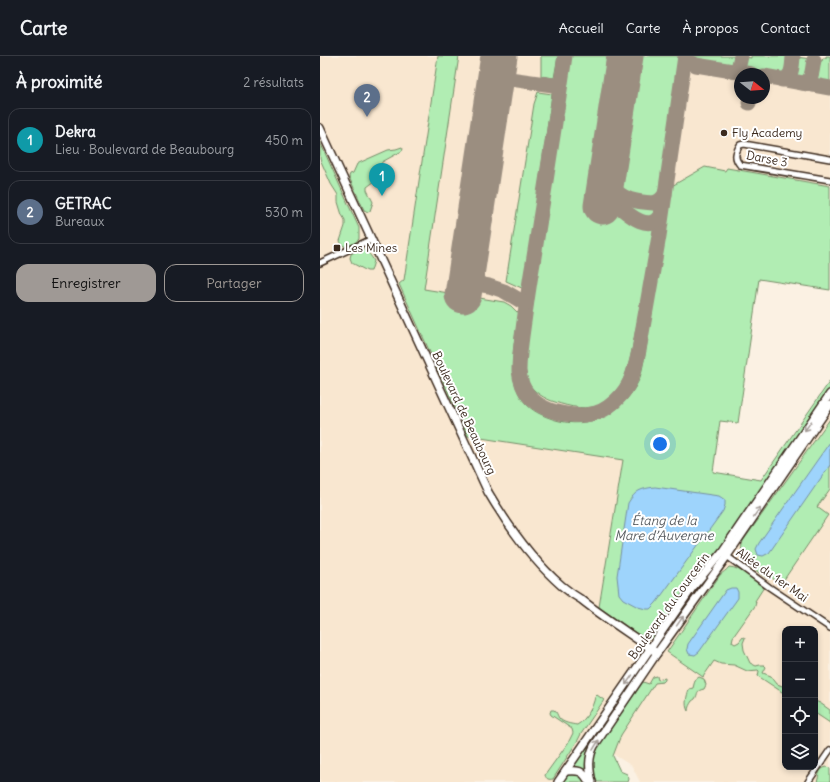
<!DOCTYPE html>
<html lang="fr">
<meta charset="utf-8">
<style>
:root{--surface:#171b24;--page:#20242c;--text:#f1f3f6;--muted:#9ea1a6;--line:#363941;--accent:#9f9995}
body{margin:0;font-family:Delius,sans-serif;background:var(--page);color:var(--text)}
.controls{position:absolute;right:12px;bottom:12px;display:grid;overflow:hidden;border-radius:8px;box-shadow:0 2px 6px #0003}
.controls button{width:36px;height:36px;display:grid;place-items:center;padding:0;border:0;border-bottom:1px solid var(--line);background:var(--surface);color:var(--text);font:20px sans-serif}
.compass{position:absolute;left:414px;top:12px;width:36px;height:36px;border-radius:50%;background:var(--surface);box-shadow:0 2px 6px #0003;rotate:107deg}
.you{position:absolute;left:340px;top:388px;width:14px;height:14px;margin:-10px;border:3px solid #fff;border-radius:50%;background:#1a73e8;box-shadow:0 0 0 6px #1a73e833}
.badge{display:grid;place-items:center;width:26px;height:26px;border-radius:50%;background:var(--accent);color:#fff;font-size:13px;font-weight:700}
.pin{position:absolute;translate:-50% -33px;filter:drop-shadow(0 1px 2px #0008)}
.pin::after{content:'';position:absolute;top:21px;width:14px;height:12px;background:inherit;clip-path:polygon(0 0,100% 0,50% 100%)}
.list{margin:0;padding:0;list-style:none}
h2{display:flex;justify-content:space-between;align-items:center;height:52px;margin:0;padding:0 16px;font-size:17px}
h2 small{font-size:13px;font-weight:400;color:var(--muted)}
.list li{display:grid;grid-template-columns:26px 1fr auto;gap:12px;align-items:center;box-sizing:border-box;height:64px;margin:0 8px 8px;padding:0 8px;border:1px solid var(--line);border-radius:12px}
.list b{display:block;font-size:15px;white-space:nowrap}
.list p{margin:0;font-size:13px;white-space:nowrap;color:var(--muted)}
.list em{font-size:13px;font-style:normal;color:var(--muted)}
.actions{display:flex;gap:8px;padding:12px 16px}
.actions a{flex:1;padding:9px 0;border:1px solid var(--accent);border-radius:12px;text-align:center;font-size:14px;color:var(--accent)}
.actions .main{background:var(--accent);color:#111}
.icon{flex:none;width:22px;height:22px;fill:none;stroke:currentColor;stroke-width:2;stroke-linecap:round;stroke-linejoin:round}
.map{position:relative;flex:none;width:510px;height:726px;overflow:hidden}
header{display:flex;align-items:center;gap:24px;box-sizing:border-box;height:56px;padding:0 20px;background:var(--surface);border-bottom:1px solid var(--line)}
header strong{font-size:19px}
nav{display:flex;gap:22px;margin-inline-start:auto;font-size:14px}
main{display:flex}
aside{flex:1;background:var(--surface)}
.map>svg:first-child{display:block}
.built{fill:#f9e7d0;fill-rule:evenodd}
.green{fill:#b1edb3;stroke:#768c68}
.water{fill:#9ed4fc;stroke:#7690a3}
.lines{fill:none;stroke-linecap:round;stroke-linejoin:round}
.taxiway{stroke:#9b8e80;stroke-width:15}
.runway{stroke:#9b8e80;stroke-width:37}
.street-casing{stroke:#3b2a1e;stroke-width:8}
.secondary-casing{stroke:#3b2a1e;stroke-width:10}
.street{stroke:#fff;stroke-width:5}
.secondary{stroke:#fff;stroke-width:7}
.oneway{stroke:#a79f9a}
.poi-dot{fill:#3b2a1e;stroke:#fff;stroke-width:1.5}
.labels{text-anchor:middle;stroke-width:4;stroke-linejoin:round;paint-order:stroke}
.poi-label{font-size:12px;fill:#3b2a1e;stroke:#fff;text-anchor:start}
.street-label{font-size:12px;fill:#3b2a1e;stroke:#fff}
.water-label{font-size:13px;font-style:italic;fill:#595d61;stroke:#fff}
</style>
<header>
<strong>Carte</strong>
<nav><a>Accueil</a><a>Carte</a><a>À propos</a><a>Contact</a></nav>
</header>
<main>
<aside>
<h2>À proximité<small>2 résultats</small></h2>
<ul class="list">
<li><span class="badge" style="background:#0f9aa8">1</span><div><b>Dekra</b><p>Lieu · Boulevard de Beaubourg</p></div><em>450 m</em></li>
<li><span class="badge" style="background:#5c6f8a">2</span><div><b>GETRAC</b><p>Bureaux</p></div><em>530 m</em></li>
</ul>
<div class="actions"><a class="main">Enregistrer</a><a>Partager</a></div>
</aside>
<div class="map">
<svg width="510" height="726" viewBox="0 0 510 726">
<rect width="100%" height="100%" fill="#fbf1e3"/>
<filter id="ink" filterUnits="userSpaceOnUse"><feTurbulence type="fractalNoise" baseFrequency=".025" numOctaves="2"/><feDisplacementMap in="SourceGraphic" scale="8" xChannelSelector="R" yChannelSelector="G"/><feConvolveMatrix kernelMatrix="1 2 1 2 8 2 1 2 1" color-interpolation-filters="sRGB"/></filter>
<g filter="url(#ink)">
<path class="built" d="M0 0H510V234L439 223 418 367 400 365 393 416 441 424 510 325V726H320L312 710 264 680 234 726H0ZM420 18H444V42H420ZM465 573H495V711H465Z"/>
<g class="green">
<path d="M118 0H139L104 233 184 246 191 250 199 258C195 282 188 313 198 336 204 349 214 356 227 361 263 376 301 361 318 326 320 322 321 318 322 314 326 297 328 280 330 263 336 219 343 175 350 131L385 111 405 115 407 112 510 130V234L439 223 418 367 400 365 393 416 441 424 510 325V334L413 476 335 580C328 585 326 583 319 579L279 551 303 404 148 380 79 228 84 224Z"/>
<path d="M221 0H238L234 22 221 20Z"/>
<path d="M250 0H297L274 149 297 153 312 165 317 168 337 171 335 179 334 180C328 208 323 235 318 263 314 281 312 300 306 317 302 328 294 342 282 348 267 355 250 351 235 346 225 343 213 336 208 326 205 319 205 308 204 299Z"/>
<path d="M313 0H362L343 134 338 141 334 143H329L307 140 300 134 298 131 295 124V118Z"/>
<path d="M370 0H418L416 9 414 11 374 4Z"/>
<path d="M431 0H469L466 19 423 12C421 9 422 3 425 1L431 2Z"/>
<path d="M506 0H510V27L495 25 498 5H502L503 2H506Z"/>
<path d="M477 1 490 3 486 23 474 21Z"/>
<path d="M218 36 232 38 204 233 186 225 214 48Z"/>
<path d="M0 86 39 172V183C36 186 29 192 24 190 22 189 21 187 20 185L25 170V164L22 159 18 146V139L11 128 0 103Z"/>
<path d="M82 91 83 93 82 95 62 106 59 116 55 125 47 131V134L53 146 50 155 48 156 44 154 29 121 30 118 33 117 37 108 41 106 68 94 76 93Z"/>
<path d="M298 144H300L309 147 330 151 335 154 336 158C326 171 304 154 298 144Z"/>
<path d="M44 193C48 196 52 201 54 205L51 215H47L32 207 30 202 31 198 38 194Z"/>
<path d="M510 363V433L497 451 508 459 461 528 449 520 447 522C434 513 416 504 423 485Z"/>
<path d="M409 511C420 511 435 525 444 531L435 545 436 546 435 550 413 581 412 586 415 588 419 586 423 581 425 582 423 587 424 594 430 607 436 610 440 609H444L446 611 443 617 451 620 457 628 465 631V638L438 620 439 615 438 614 427 615 414 609 401 608 394 605 383 621 347 596 400 519C403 516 406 515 409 511Z"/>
<path d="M337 620 338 624 345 622V624L343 626 335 627 301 679 293 700 300 715 307 718 309 723 308 726H277C271 711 272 706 278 691L323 626 329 628 333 621Z"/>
<path d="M379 621 384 623 386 629 384 633C375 635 379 637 375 643 374 644 373 644 372 645 370 648 368 651 368 655 364 648 367 640 369 633L373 632 375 624Z"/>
<path d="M277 639 284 644 261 678 258 684 233 723C229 724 226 723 225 719L248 687 253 677 252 673 231 659 230 657 231 654H234C237 656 237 659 239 662 243 667 251 668 257 669 266 664 273 651 275 641Z"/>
<path d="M495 645 500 647 510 654V667L495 657Z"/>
<path d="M271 684H274C272 689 269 692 268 697 266 703 265 708 265 714L252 712Z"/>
<path d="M507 711 510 712V726H497C500 718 497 713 507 711Z"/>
<path d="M251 717H258L267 726H242L247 719Z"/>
</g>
<g class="water">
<path d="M510 386V409L449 497 443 500 438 499 436 493 439 487Z"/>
<path d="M335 431 399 440 405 444V449L403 455 336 547 330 553H326L318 551 303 543 299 538 297 520 308 447C316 434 320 433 335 431Z"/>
<path d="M411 532H416L418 536V542L379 596 375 599 369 598 367 593 368 588 406 534Z"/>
</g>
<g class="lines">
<g class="taxiway">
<path d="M245 0C235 69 224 138 213 207 209 229 206 251 203 273 201 287 199 301 199 315 200 324 203 333 209 340 225 359 268 366 288 351 309 336 314 319 319 294L339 180 365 0"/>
<path d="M366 0 370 6 376 9 431 18"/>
<path d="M413 15 418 13 421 0"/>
<path d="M444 20 510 32"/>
<path d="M176 21 240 30"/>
<path d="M462 24C473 21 472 10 473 1"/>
<path d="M483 27C493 25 492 13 494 4"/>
<path d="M429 47 430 42"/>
<path d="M289 103C288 109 287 115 288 121 288 125 290 127 292 130 301 144 317 146 333 147 339 146 342 143 345 138"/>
<path d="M284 138C297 147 330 186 342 155"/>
<path d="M145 226 169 230 184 235 206 248"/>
</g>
<g class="runway">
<path d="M282 150 305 0"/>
<path d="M143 239 179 0"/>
</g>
<g class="street-casing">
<g id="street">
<path d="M510 103 424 88 420 89C415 97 414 102 420 109L510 124"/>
<path d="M0 207 52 183"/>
<path d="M404 498 449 531 510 572"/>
<path d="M488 726 510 694"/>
</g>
</g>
<g class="secondary-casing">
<g id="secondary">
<path d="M0 72 168 436C188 470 212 504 242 530 248 535 255 540 262 544 286 563 312 579 337 597"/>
<path d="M246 715C258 714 263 714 269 726"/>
<path d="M238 726 372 532 402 496 510 338"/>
<path d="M272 726C269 713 268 702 274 690L337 597 407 500 510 349"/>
</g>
</g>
<use href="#street" class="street"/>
<use href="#secondary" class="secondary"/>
</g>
<defs><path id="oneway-shaft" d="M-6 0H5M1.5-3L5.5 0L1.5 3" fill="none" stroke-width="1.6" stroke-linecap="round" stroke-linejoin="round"/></defs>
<g class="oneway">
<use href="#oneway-shaft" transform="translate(488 370) rotate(125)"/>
<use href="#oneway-shaft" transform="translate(437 456) rotate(-55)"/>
<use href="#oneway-shaft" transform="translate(360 565) rotate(-55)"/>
<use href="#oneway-shaft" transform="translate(309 624) rotate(125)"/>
<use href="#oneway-shaft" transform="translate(276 689) rotate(-59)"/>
</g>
</g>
<g class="poi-dot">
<circle cx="404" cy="77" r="4"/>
<rect x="13" y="188" width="8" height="8" rx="2"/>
</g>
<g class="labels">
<g class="poi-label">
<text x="412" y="81">Fly Academy</text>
<text x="25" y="196">Les Mines</text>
</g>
<g class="street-label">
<text transform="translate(447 103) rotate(11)" y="4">Darse 3</text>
<text transform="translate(144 357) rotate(65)" y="4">Boulevard de Beaubourg</text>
<text transform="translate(452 519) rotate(35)" y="4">Allée du 1er Mai</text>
<text transform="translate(349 550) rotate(-54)" y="4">Boulevard du Courcerin</text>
</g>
<g class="water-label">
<text x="344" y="469">Étang de la<tspan x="344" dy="15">Mare d’Auvergne</tspan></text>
</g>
</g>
</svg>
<div class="controls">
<button>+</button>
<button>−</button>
<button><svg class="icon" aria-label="locate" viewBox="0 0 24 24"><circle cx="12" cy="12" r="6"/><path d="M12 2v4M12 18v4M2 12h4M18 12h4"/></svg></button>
<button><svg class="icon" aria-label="layers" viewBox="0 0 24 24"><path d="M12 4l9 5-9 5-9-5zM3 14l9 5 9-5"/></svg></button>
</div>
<svg class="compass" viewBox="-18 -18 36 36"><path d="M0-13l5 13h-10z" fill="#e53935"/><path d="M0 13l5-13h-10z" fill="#9ea1a6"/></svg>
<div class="you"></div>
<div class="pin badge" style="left:62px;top:140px;background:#0f9aa8">1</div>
<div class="pin badge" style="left:47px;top:61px;background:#5c6f8a">2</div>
</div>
</main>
